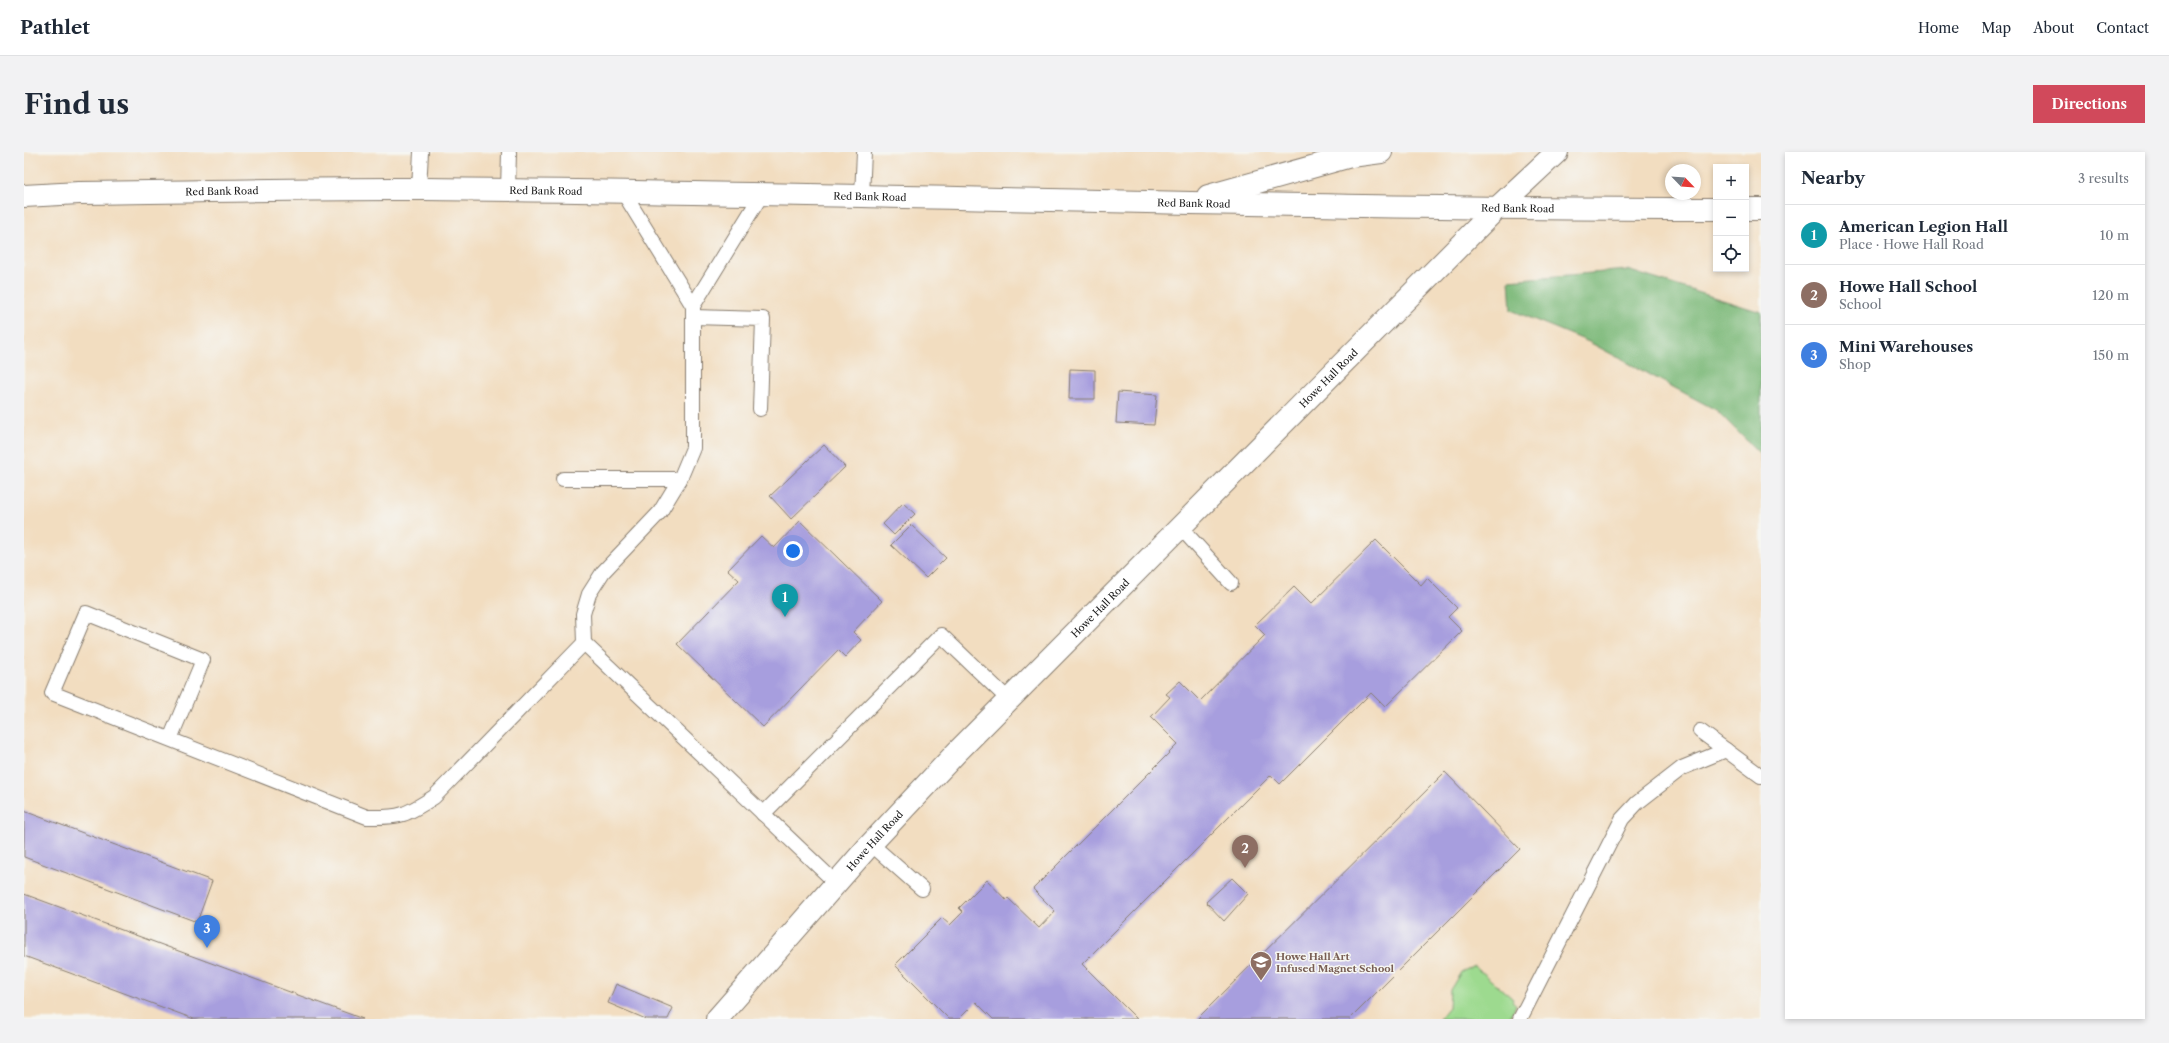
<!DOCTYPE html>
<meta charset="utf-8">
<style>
:root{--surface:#fff;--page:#f2f2f3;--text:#1f2937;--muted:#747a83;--line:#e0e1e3;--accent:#d1495b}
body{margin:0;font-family:"Libre Caslon Text",serif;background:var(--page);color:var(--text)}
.controls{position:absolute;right:12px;top:12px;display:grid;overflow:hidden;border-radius:0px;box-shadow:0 2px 6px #0003}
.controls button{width:36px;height:36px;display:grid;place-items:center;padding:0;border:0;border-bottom:1px solid var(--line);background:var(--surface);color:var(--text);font:20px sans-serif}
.compass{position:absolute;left:1641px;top:12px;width:36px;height:36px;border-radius:50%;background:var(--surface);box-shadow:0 2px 6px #0003;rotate:115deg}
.you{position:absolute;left:769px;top:399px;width:14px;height:14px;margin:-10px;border:3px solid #fff;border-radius:50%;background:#1a73e8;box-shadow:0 0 0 6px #1a73e833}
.badge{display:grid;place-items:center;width:26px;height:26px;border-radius:50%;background:var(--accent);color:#fff;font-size:13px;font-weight:700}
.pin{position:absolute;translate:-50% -33px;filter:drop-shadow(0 1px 2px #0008)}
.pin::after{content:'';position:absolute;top:21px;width:14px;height:12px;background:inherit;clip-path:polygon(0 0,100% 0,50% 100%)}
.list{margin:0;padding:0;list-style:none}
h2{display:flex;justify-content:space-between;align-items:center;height:52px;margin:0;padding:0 16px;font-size:17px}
h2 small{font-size:13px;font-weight:400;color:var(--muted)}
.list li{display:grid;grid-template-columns:26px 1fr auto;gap:12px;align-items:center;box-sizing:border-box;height:60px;padding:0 16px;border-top:1px solid var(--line)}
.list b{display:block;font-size:15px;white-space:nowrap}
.list p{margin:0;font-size:13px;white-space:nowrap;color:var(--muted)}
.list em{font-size:13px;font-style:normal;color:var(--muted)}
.icon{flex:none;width:22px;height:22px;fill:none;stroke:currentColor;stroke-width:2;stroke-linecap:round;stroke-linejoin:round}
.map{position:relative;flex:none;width:1737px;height:867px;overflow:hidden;border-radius:0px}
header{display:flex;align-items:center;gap:24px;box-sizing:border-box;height:56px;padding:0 20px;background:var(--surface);border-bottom:1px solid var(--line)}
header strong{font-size:19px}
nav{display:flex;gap:22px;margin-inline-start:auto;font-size:14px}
.intro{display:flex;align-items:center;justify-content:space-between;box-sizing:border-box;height:96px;padding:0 24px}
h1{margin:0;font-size:28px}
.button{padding:10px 18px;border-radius:0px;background:var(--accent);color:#fff;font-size:14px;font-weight:700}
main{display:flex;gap:24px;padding:0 24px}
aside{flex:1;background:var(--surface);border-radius:0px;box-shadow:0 2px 6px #0003}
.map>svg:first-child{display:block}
.green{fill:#9dda8f;stroke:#5c7b56}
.forest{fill:#7eba7a;stroke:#4d6b4b}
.building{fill:#a79ede}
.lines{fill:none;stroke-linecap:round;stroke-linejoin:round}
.lane-casing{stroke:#877c6e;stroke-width:16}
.street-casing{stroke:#877c6e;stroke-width:24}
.secondary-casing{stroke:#877c6e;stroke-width:24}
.lane{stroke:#fff;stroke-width:14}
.street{stroke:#fff;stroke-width:22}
.secondary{stroke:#fff;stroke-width:22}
.labels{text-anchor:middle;stroke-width:3;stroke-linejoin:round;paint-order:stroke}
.street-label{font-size:10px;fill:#1c1c1c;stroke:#f6f6f2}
.education-label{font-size:10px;font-weight:bold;fill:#785e54;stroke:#f6f6f2;text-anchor:start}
</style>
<header>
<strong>Pathlet</strong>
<nav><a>Home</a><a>Map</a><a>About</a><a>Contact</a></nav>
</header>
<div class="intro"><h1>Find us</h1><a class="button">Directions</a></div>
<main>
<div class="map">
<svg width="1737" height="867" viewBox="0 0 1737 867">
<rect width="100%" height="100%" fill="#f6f6f2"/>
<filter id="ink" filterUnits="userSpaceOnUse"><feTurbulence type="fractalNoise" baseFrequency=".025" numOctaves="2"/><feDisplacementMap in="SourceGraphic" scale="8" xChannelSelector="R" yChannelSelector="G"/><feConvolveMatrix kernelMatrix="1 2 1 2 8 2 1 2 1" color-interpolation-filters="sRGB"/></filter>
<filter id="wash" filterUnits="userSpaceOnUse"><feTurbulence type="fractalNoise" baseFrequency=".012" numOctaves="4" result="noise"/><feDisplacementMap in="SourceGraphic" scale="16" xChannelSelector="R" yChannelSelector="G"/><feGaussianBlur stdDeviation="0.9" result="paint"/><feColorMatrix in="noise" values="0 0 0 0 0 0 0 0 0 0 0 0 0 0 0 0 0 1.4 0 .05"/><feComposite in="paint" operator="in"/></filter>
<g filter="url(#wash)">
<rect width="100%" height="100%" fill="#f2ddc0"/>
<path class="green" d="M1450 814 1488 846 1492 853 1485 867H1415L1425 855 1426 838 1437 820Z"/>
<path class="forest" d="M1603 118 1737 160V310V303L1692 258 1565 190 1487 158 1485 128Z"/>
<g id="blocks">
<g class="building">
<path d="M1046 217 1071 218V247H1045Z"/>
<path d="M1094 240 1133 243 1130 273 1092 271Z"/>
<path d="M800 293 821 315 767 367 746 344Z"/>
<path d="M879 351 891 362 870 383 859 372Z"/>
<path d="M776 369 858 449 829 480 837 488 821 505 814 498 739 575 653 492 715 428 704 418 737 384 750 396Z"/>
<path d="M887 373 922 406 902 426 867 393Z"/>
<path d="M1352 388 1397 433 1403 426 1433 456 1424 465 1438 479 1361 555 1347 541 1256 632 1247 623 1058 812 1113 867H969L952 850 935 867H925L871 813 918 766 926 773 939 760 935 756 963 728 982 748 984 746 1015 776 1031 759 1009 737 1154 592 1127 565 1146 545 1142 542 1156 529 1176 549 1241 483 1231 473 1270 435 1287 452Z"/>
<path d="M1421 620 1496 697 1326 867H1173Z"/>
<path d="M0 659 188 729 173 770 0 705Z"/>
<path d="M1208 726 1224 742 1200 769 1182 750Z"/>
<path d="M0 742 339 867H170L0 804Z"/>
<path d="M592 832 649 856 644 867H622L584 851Z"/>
</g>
</g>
</g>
<g filter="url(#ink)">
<use href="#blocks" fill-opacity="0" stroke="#877c6e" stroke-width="1"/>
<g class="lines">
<g class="lane-casing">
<g id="lane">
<path d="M395 37 397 0"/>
<path d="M484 38 485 0"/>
<path d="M838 44 840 0"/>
<path d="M669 154 738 42"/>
<path d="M669 165 739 167 736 257"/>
<path d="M539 327H656L669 296V154L599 40"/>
<path d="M656 327 636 360 579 420 565 442 559 462 560 491 813 732"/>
<path d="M1157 376 1207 431"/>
<path d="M1676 579 1737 624"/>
<path d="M146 587 179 508 62 461 28 541 343 665C377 666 382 663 410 645L560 491"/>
<path d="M739 662 917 483 985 548"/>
<path d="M847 692 898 737"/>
<path d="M1496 867 1598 667 1613 651 1658 616 1702 598"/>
</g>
</g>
<g class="street-casing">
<g id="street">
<path id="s1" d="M693 867 843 696 932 601 1472 57"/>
</g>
</g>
<g class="secondary-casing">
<g id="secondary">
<path id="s2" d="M0 44 55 41C170 40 285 36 401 37 831 41 1261 57 1692 57"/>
<path d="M1184 44 1327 4 1357 0"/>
<path d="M1472 57 1533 0"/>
<path d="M1722 57H1737"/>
</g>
</g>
<use href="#lane" class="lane"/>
<use href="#street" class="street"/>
<use href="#secondary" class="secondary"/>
</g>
</g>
<defs>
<g id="school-pin" transform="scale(1.15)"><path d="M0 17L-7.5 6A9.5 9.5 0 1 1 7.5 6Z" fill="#8d6e63" stroke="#f6f6f2"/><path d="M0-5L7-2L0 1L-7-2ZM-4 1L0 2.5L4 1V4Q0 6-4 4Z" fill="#fff"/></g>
</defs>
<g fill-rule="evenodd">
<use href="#school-pin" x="1237" y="810"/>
</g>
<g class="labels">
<g class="street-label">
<text dy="4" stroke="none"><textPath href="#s2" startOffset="198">Red Bank Road</textPath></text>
<text dy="4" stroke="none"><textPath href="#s2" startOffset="522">Red Bank Road</textPath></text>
<text dy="4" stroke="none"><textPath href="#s2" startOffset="846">Red Bank Road</textPath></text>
<text dy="4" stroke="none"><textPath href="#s2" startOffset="1170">Red Bank Road</textPath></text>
<text dy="4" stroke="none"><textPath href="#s2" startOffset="1494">Red Bank Road</textPath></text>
<text dy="4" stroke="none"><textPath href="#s1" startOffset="886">Howe Hall Road</textPath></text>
<text dy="4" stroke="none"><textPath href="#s1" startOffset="562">Howe Hall Road</textPath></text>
<text dy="4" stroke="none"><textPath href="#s1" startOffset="238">Howe Hall Road</textPath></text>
</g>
<g class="education-label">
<text x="1252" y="808">Howe Hall Art<tspan x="1252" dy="12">Infused Magnet School</tspan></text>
</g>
</g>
</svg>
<div class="controls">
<button>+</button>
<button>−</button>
<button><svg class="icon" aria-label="locate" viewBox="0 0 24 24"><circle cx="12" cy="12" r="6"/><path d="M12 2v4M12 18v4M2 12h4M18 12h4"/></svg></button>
</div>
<svg class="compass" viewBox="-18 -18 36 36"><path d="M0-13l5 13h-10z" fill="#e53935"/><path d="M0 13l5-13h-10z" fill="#747a83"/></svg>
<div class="you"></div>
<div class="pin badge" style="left:761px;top:465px;background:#0f9aa8">1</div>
<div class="pin badge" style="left:1221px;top:716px;background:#8d6e63">2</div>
<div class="pin badge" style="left:183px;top:796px;background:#3f7fe0">3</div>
</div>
<aside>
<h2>Nearby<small>3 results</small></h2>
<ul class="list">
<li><span class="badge" style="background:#0f9aa8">1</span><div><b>American Legion Hall</b><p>Place · Howe Hall Road</p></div><em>10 m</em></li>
<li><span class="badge" style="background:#8d6e63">2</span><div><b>Howe Hall School</b><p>School</p></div><em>120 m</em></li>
<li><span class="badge" style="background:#3f7fe0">3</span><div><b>Mini Warehouses</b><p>Shop</p></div><em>150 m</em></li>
</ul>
</aside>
</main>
